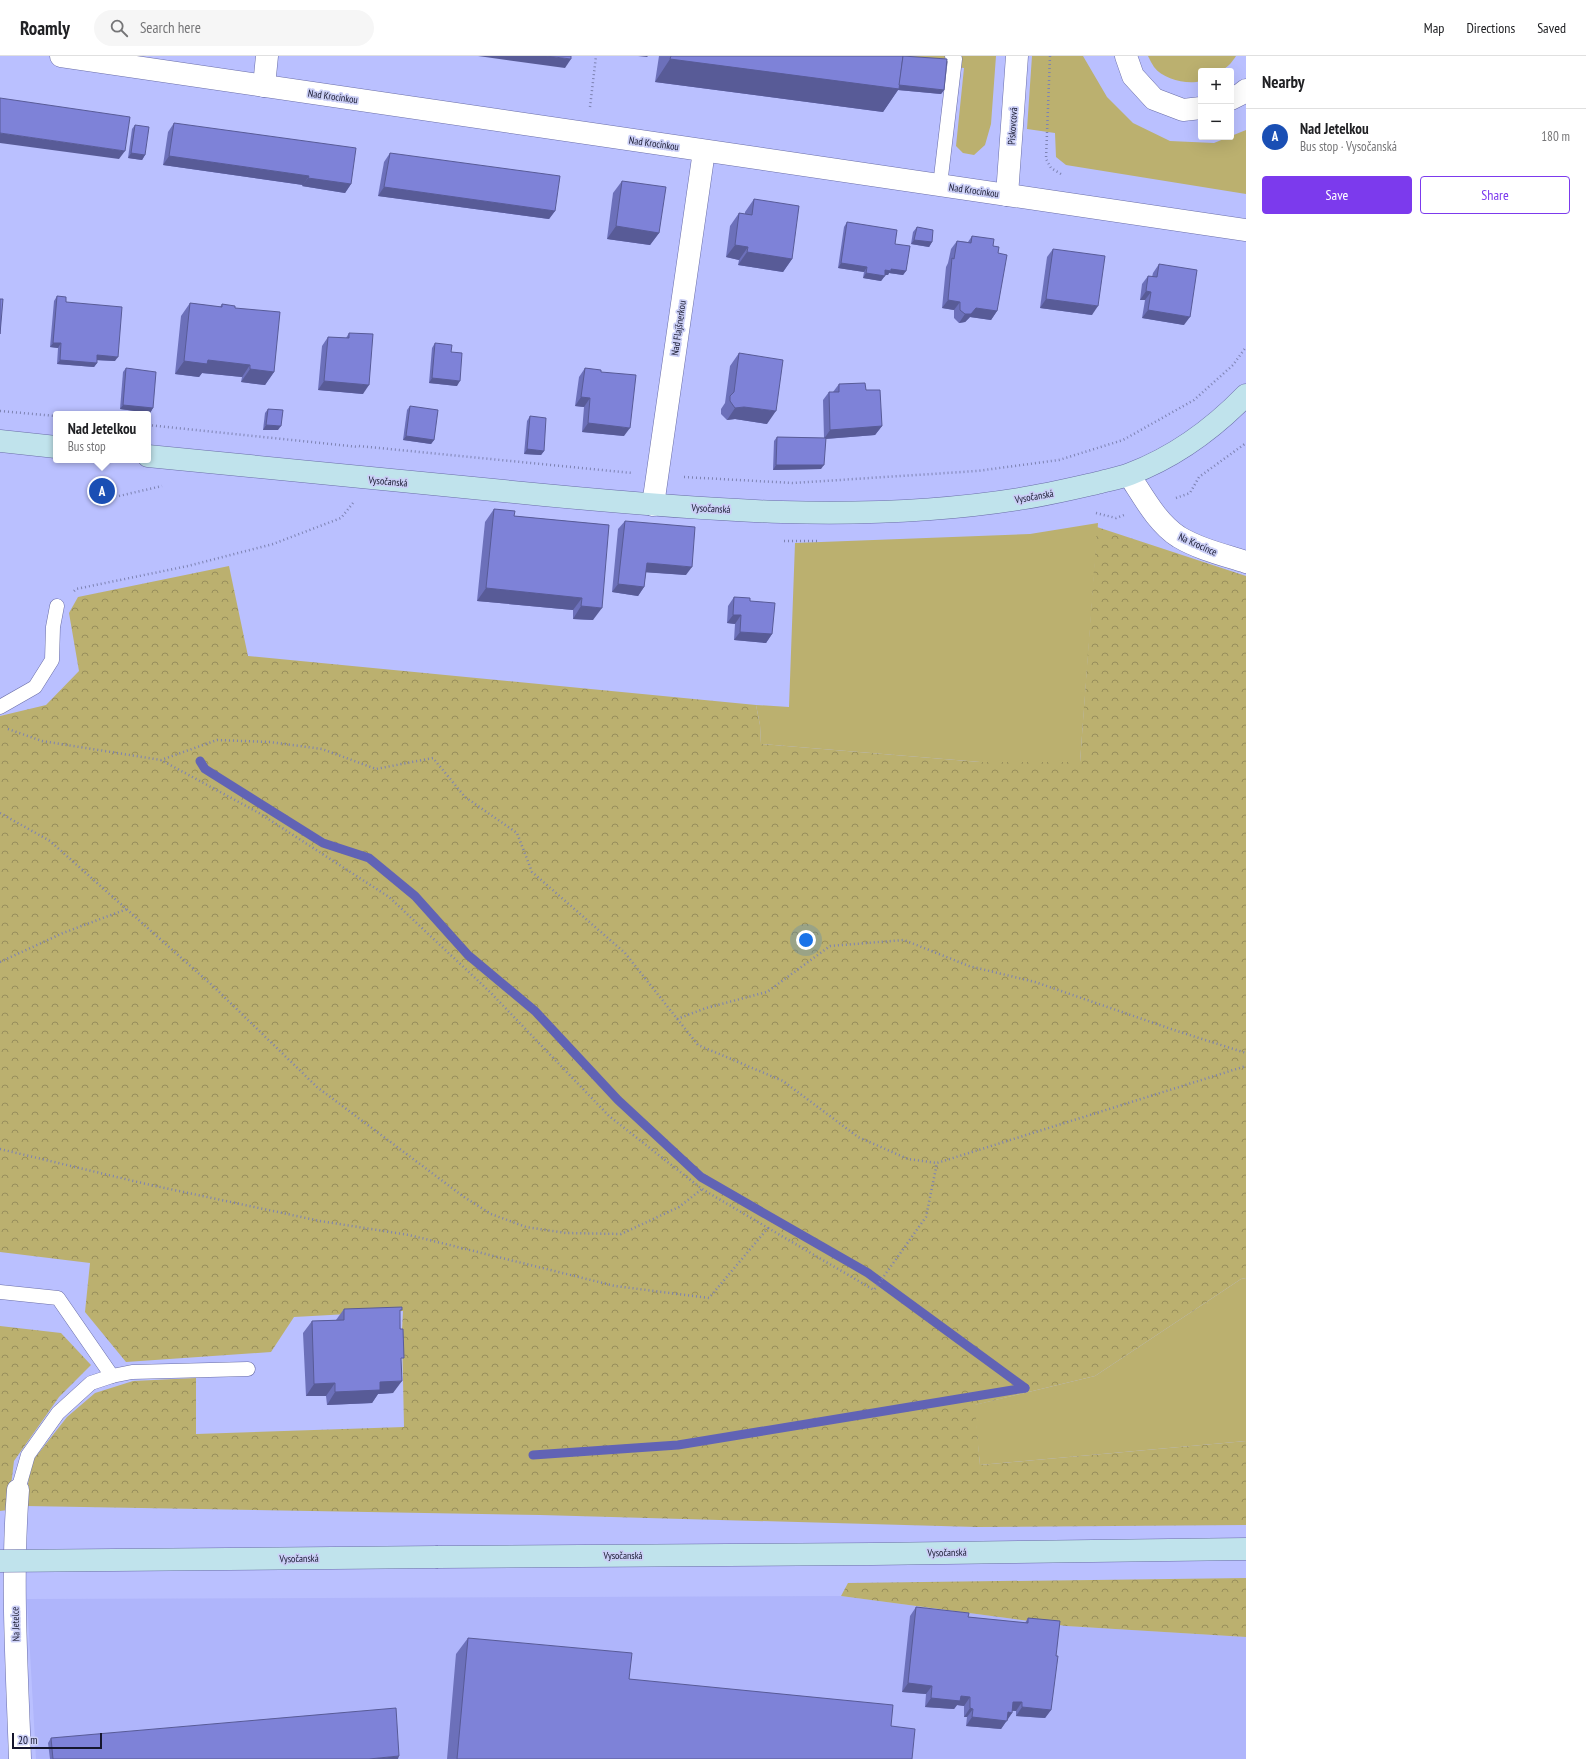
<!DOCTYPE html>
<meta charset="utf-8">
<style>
:root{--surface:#fff;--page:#f6f6f6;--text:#202124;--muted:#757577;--line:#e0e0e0;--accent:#7c3aed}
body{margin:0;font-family:"PT Sans Narrow",sans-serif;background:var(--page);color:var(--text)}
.controls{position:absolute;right:12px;top:12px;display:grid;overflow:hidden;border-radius:4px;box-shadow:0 4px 16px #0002}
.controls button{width:36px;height:36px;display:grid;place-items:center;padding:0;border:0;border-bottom:1px solid var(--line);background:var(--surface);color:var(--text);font:20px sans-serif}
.scale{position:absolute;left:12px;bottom:10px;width:90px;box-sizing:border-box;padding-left:4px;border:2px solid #15162d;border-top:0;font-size:11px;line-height:14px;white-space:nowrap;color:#15162d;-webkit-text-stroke:3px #cbcff6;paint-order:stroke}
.you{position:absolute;left:806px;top:884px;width:14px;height:14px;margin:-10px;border:3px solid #fff;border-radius:50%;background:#1a73e8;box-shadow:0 0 0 6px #1a73e833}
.badge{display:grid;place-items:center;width:26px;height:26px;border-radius:50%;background:var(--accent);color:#fff;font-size:13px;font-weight:700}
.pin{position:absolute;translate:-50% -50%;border:2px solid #fff;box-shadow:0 1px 4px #0006}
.popup{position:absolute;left:53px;top:355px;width:98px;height:52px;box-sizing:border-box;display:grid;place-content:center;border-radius:4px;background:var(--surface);filter:drop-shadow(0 1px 3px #0005);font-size:13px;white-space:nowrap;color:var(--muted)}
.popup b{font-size:15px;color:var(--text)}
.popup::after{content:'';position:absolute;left:50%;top:100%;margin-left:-8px;border:8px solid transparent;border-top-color:var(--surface)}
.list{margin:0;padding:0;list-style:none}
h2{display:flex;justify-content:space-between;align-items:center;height:52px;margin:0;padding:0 16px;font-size:17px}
h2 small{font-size:13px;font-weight:400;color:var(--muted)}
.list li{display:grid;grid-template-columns:26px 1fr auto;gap:12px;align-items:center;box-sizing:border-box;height:56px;padding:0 16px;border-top:1px solid var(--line)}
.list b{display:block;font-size:15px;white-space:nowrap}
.list p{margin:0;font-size:13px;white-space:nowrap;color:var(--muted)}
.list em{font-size:13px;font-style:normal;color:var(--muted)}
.actions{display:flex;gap:8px;padding:12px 16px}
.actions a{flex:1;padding:9px 0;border:1px solid var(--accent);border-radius:4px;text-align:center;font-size:14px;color:var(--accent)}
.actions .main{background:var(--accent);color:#fff}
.icon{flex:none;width:22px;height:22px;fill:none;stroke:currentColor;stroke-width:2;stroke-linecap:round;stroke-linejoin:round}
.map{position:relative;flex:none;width:1246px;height:1703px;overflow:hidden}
header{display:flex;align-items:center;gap:24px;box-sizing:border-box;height:56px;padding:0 20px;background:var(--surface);border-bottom:1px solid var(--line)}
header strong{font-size:19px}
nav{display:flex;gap:22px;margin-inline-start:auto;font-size:14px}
.search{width:280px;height:36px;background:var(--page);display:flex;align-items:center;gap:10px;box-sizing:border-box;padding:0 14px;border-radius:22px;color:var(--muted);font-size:15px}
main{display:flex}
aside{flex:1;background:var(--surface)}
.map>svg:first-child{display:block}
.built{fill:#afb5fb}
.grass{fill:#bbb06f}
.forest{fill:url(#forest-crowns)}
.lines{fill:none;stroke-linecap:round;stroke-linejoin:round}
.stream{stroke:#6163b5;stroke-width:9}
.lane-casing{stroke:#6a6ea8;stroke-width:15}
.street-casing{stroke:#6a6ea8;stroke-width:23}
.secondary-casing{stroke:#6a6ea8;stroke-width:23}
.path{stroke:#7d82b2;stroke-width:2.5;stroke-dasharray:1 3;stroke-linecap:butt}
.lane{stroke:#fff;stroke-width:14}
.street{stroke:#fff;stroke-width:22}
.secondary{stroke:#c0e3ec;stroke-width:22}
.secondary-bridge-casing{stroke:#6a6ea8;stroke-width:23;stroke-linecap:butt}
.secondary-bridge{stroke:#c0e3ec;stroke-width:22}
.wall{fill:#6c70ba}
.shaded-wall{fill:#585b97}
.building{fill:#7e82d8;stroke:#585b97}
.labels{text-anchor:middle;stroke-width:3.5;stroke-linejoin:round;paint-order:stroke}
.street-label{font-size:10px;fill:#15162d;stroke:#cbcff6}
</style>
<header>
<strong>Roamly</strong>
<div class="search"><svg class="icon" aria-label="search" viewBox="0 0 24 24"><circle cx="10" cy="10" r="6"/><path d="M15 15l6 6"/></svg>Search here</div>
<nav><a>Map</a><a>Directions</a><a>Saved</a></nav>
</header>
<main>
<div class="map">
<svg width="1246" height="1703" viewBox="0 0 1246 1703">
<defs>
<pattern id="forest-crowns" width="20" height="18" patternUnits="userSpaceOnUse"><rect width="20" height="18" fill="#bbb06f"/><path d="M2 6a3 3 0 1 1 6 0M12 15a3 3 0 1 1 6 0" fill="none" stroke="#978e5c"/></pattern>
</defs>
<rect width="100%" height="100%" fill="#bac0ff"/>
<path class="built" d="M841 1540 1066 1570 1246 1581V1703H36L27 1543Z"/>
<g class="grass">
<path d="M872 0H996L991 68 985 89 974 99 963 97 956 90 964 12Z"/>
<path d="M1032 0H1083L1107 41 1133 67 1170 85 1214 87 1246 74V138L1066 109 1056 101 1055 77 1027 73Z"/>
<path d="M1148 0H1236C1225 17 1220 15 1201 15V25C1187 29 1163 23 1154 11 1152 8 1150 4 1148 0Z"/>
<path d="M1098 467 1080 706H980L761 688 760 669 756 649 789 651 795 487 1030 478Z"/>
<path d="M1246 1222V1385L980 1409 974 1349 1095 1320 1241 1223Z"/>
</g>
<g class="forest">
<path d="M1097 471 1246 520V1222L1241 1223 1095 1320 975 1349 980 1409 1246 1385V1469L977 1471 540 1459 26 1450 30 1408 67 1361 95 1337 133 1325 196 1322V1378L404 1371 402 1275 403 1255 294 1261 271 1296 126 1306 85 1256 90 1207 0 1196V660L46 649 79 615 69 557 78 541 229 510 248 600 756 649 760 669 761 688 980 706H1080Z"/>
<path d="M0 1270 61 1277 91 1309 59 1341 14 1405 8 1454 0 1455Z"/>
<path d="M1246 1522V1581L1066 1570 841 1540 848 1527Z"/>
</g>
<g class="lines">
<g class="stream">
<path d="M200 705 205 713 323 787 369 802 415 840 468 899 535 955 618 1044 701 1121 868 1217 1025 1332"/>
<path d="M533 1399 678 1389 1025 1332"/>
</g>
<g class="lane-casing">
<g id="lane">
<path d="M940 129 955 3 952 0"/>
<path d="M0 651 35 631 52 604 53 571 57 550"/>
<path d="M0 1236 58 1242 112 1320"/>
<path d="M18 1434 28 1399 58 1357 91 1327 112 1320 132 1316 248 1313"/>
</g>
</g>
<g class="street-casing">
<g id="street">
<path d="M61 0 1246 174"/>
<path d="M1126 0 1133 20 1154 43 1183 54 1201 52"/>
<path d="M264 30 267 0"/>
<path d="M1231 43 1241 38 1246 34"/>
<path d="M1007 139 1017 0"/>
<path d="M1129 419C1143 440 1157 467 1179 481 1199 493 1224 499 1246 506"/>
<path d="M653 449 704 95"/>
<path d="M18 1434C11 1524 17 1613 20 1703"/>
</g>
</g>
<g class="secondary-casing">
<g id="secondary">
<path d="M0 385 56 391"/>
<path d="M148 400C280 414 412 427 544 439 702 454 862 468 1019 443 1046 439 1071 433 1097 427 1108 424 1120 422 1130 418 1175 401 1213 373 1246 339"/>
<path d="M438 1501 873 1498 1246 1493"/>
</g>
</g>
<g class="path">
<path d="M1050 0 1046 103 1051 112 1061 118"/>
<path d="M590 51 596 0"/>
<path d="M0 355 56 360"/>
<path d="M148 369 359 391"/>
<path d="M359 390 632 417"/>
<path d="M684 421 793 427 977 415 1059 404 1123 384 1194 344 1233 309 1246 291"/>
<path d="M119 440 162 430"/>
<path d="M1176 442 1190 437 1199 421 1246 387"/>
<path d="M1096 457 1116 462 1124 459"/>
<path d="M784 485H819"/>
<path d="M74 535 76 533 188 510 273 488 341 462 353 447"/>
<path d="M8 673 42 685 161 704 217 684 270 686 322 693 376 713 433 702 465 741 517 777 532 816 625 897 698 989 783 1025 858 1081 908 1103 937 1107"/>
<path d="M0 757 50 785 214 931 317 1031 464 1141 491 1158 526 1171 566 1177 621 1178 679 1151 702 1133"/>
<path d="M0 906 63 877 127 853"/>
<path d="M677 963 706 952 767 936 830 890 904 884 969 910 1035 926 1177 975 1246 997"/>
<path d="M0 1093 146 1128 320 1165 409 1179 615 1230 709 1242 768 1172 702 1133 609 1060 490 936 389 841 259 757 161 704"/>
<path d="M768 1172 874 1234 926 1161 937 1107 1246 1010"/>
</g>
<use href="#lane" class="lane"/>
<use href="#street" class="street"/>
<use href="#secondary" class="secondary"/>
<g class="secondary-bridge-casing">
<path id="secondary-bridge" d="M0 1505 438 1501"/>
</g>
<use href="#secondary-bridge" class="secondary-bridge"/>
</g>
<g class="wall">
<path d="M659 0H905L944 34 941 38 898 34 883 56 655 26Z"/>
<path d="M174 67 351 128 345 137 302 130 303 129 163 109 168 76Z"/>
<path d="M135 69 145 99 142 104 128 102 132 73Z"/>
<path d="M390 97 555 155 549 163 378 140 384 106Z"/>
<path d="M622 125 659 177 650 189 607 183 613 137Z"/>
<path d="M754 143 792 203 783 216 738 209 739 204 726 201 730 170 739 157 745 158V156Z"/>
<path d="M847 166 906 215 903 219 889 217 888 219H885L881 225 863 222 864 216 838 212 844 171Z"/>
<path d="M917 171 932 186 929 191 911 188 913 176Z"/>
<path d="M972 180 993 190 998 197 997 255 991 264 970 261 965 266 959 267 954 262V254L942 252 946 211 948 207 951 193 957 185 968 186Z"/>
<path d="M1053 193 1092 259 1040 252 1047 201Z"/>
<path d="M1159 208 1184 269 1142 262 1145 244H1140L1142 228 1148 220 1152 221 1153 217Z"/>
<path d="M57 240 66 246 115 305 97 304V307L94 311 57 308 58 292 50 291 54 245Z"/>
<path d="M190 247 220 251 222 248 235 252 274 316 265 329 241 326 242 321 202 317 199 321 175 318 181 260Z"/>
<path d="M349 277 363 338 318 334 322 290 328 281 346 282Z"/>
<path d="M435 287 451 296 457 330 429 327 432 292Z"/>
<path d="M739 297 767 368 735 363 727 364 721 358V353L725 347 730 310Z"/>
<path d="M126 312 153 352 150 357 120 353 123 316Z"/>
<path d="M585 312 601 316 624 380 582 376 584 351 575 350 579 321Z"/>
<path d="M839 328 866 334 882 370 875 379 826 383 821 413 773 414 774 385 777 381 824 382 823 344 829 336H833Z"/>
<path d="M410 350 434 384 431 388 403 384 407 354Z"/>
<path d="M268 353 278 374H263L265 357Z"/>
<path d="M530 360 544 395 541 399 524 398 527 365Z"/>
<path d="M494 453 514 460 609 469 593 564 573 563V554L477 545 485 466Z"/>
<path d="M625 465 686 519 646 516 644 531 638 540 612 536 618 473Z"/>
<path d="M734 541 750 545 772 578 766 587 734 584 735 568 727 567 728 550Z"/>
<path d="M344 1253 400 1257 401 1306 393 1337 378 1338 372 1347 327 1349 326 1340H306L303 1277 312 1265 336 1264Z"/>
<path d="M916 1551 968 1561 1025 1567 1028 1562 1051 1654 1045 1662 1016 1660V1655H1012V1657L1001 1673 966 1670 967 1661H964V1650L957 1649 954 1653 925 1651 926 1638 902 1636 910 1560Z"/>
<path d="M468 1582 629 1623 891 1670 912 1703H447L456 1598Z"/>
<path d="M51 1682 398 1703H50L48 1687Z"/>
</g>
<g class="shaded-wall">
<path d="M478 0H546L571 3 565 12Z"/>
<path d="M638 0H648L647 1Z"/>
<path d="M670 3 899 29 944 34 941 38 898 34 883 56 655 26Z"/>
<path d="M0 77 125 95 119 103 0 87Z"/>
<path d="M131 97 145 99 142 104 128 102Z"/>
<path d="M169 100 309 120 303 129 163 109Z"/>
<path d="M308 122 351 128 345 137 302 130Z"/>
<path d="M384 131 555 155 549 163 378 140Z"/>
<path d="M616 170 659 177 650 189 607 183Z"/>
<path d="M914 184 932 186 929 191 911 188Z"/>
<path d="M735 189 748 191 739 204 726 201Z"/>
<path d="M747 196 792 203 783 216 738 209Z"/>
<path d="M841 207 867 211 864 216 838 212Z"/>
<path d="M891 213 906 215 903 219 889 217 888 219H882L885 214Z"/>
<path d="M866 217 885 220 881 225 863 222Z"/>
<path d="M1146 235 1151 236 1145 244H1140Z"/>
<path d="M1046 243 1098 250 1092 259 1040 252Z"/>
<path d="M948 244 960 246 954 254 942 252Z"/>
<path d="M976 252 997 255 991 264 970 261 965 266 959 267 965 258Z"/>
<path d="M1148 254 1190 261 1184 269 1142 262Z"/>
<path d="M53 287H61L58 292 50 291Z"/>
<path d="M97 299 118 301 115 305 94 304Z"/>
<path d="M60 304 97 307 94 311 57 308Z"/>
<path d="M208 304 250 309 242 321 202 317 199 321 175 318 184 305Z"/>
<path d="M250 313 274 316 265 329 241 326Z"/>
<path d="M432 322 460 325 457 330 429 327Z"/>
<path d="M324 325 369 329 363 338 318 334Z"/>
<path d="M581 341 590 342 584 351 575 350Z"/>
<path d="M123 349 153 352 150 357 120 353Z"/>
<path d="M744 351 776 355 767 368 735 363 727 364 735 352Z"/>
<path d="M588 367 630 372 624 380 582 376Z"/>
<path d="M266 369 281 370 278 374H263Z"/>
<path d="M882 370 875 379 824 383 830 374Z"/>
<path d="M406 380 434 384 431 388 403 384Z"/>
<path d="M527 393 544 395 541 399 524 398Z"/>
<path d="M776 409H824L821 413 773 414Z"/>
<path d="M647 507 692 511 686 519 641 516Z"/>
<path d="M618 528 644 531 638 540 612 536Z"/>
<path d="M486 532 582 542 573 554 477 545Z"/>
<path d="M581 550 602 552 593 564 573 563Z"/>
<path d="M733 559H741L735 568 727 567Z"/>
<path d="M740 576 772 578 766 587 734 584Z"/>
<path d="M402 1325 393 1337 378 1338 372 1347 327 1349 335 1336 380 1326Z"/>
<path d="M335 1327 326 1340H306L314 1328Z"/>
<path d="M908 1627 932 1630 926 1638 902 1636Z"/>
<path d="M961 1640 970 1641 964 1650 957 1649 954 1653 925 1651 931 1642Z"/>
<path d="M1013 1646H1022L1016 1655 1007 1654Z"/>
<path d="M1022 1651 1051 1654 1045 1662 1016 1660Z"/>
<path d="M970 1652 973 1653 967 1661H964Z"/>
<path d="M1008 1656 1012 1657 1001 1673 966 1670 972 1661Z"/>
<path d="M399 1700 398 1703H369Z"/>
</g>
<g class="building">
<path d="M546 0H571V3Z"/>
<path d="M671 0H903L899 33 670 3Z"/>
<path d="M903 0 947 3 944 34 899 29Z"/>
<path d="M0 42 130 61 125 95 0 77Z"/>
<path d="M174 67 356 92 351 128 308 122 309 120 169 100Z"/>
<path d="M135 69 149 71 145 99 131 97Z"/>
<path d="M390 97 560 120 555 155 384 131Z"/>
<path d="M622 125 666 131 659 177 616 170Z"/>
<path d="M754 143 799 150 792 203 747 196 748 191 735 189 739 157 752 159Z"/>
<path d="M847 166 897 174 895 188 910 190 906 215 891 213V215L885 214V220L866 217 867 211 841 207Z"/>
<path d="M917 171 933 174 932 186 914 184Z"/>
<path d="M972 180 994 183 993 190 999 191 998 197 1007 199 997 255 976 252 971 258H965L960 254V246L948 244 952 202 954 203 957 185 971 187Z"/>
<path d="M1053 193 1105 200 1098 250 1046 243Z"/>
<path d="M1159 208 1197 214 1190 261 1148 254 1151 236 1146 235 1148 220 1157 221Z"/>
<path d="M57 240 66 241V246L122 251 118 301 97 299V307L60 304 61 287H53Z"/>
<path d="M0 243H3L0 278Z"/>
<path d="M190 247 222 251V248L235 250V252L280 256 274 316 250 313V309L208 304 207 308 184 305Z"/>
<path d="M349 277 373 278 369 329 324 325 328 281 349 282Z"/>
<path d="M435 287 452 289 451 296 462 297 460 325 432 322Z"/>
<path d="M739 297 783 304 776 355 744 351 735 352 730 345V340L734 336Z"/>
<path d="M126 312 156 316 153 352 123 349Z"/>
<path d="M585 312 601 314V316L636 319 630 372 588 367 590 342 581 341Z"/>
<path d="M865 327 866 334H880L882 370 830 374 829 336H839V328Z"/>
<path d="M410 350 438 354 434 384 406 380Z"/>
<path d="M268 353 283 354 281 370 266 369Z"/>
<path d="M530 360 546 362 544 395 527 393Z"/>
<path d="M777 381 826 382 824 409H776Z"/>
<path d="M494 453 515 455 514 460 609 469 602 552 581 550 582 542 486 532Z"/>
<path d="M625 465 695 471 692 511 647 507 644 531 618 528Z"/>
<path d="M734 541 750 542V545L775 547 772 578 740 576 741 559H733Z"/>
<path d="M402 1251V1254H400V1273H403L404 1302H401L402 1325 380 1326V1334L335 1336V1327L314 1328 312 1265 344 1264V1253Z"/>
<path d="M916 1551 969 1557 968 1561 1028 1567V1562L1060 1565 1056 1600H1058L1051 1654 1022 1651V1646H1013L1012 1657 1008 1656 1007 1665 972 1661 973 1653 970 1652V1641L961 1640 960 1645 931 1642 932 1630 908 1627Z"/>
<path d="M468 1582 632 1597 629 1623 893 1649 891 1670 915 1673 912 1703H457Z"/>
<path d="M396 1652 399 1700 369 1703H53L51 1682Z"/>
</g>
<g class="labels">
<g class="street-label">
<text transform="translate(333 40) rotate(8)" y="4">Nad Krocínkou</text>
<text transform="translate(1012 70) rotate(-86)" y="4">Pískovcová</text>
<text transform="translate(654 87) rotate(8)" y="4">Nad Krocínkou</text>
<text transform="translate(974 134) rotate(8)" y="4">Nad Krocínkou</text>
<text transform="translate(678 272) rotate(-82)" y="4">Nad Flajšnerkou</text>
<text transform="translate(388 425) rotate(5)" y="4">Vysočanská</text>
<text transform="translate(1034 440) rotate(-10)" y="4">Vysočanská</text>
<text transform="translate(711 452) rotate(3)" y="4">Vysočanská</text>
<text transform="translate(1198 488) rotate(24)" y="4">Na Krocínce</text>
<text transform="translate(947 1496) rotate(-1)" y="4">Vysočanská</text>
<text x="623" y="1503">Vysočanská</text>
<text transform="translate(299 1502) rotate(-1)" y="4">Vysočanská</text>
<text transform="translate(15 1568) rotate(-92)" y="4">Na Jetelce</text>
</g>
</g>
</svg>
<div class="controls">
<button>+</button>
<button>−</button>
</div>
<div class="scale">20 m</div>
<div class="you"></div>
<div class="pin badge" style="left:102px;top:435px;background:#1a4fb4">A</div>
<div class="popup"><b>Nad Jetelkou</b>Bus stop</div>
</div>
<aside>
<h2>Nearby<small></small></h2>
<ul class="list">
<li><span class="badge" style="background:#1a4fb4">A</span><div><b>Nad Jetelkou</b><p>Bus stop · Vysočanská</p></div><em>180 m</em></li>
</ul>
<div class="actions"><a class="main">Save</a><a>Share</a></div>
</aside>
</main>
